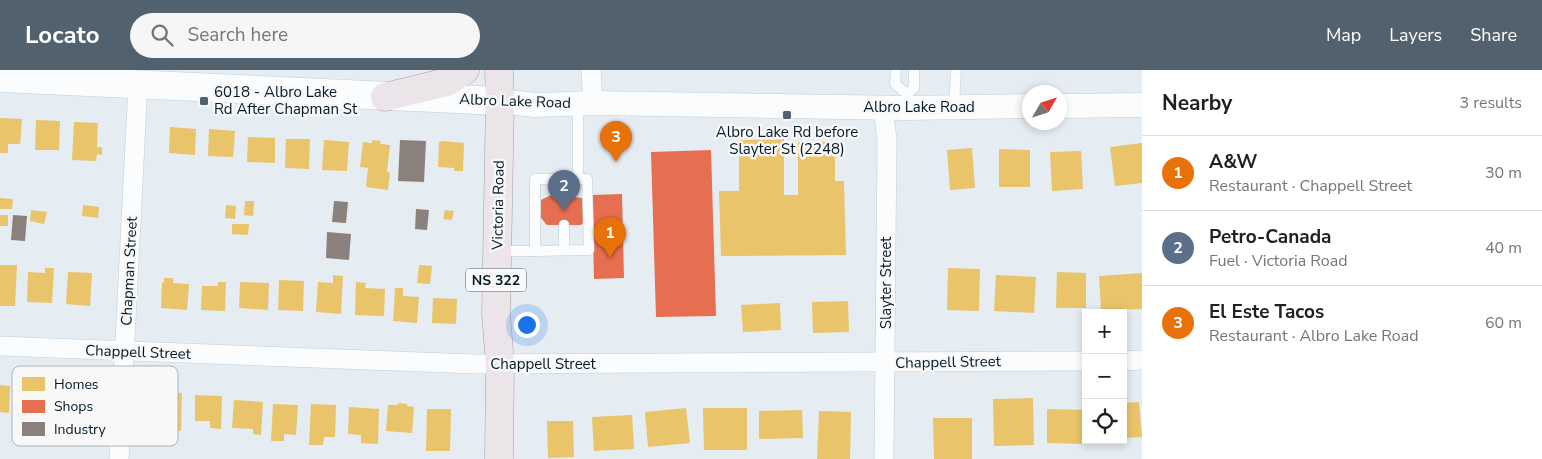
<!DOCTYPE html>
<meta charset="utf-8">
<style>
:root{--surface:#fff;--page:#f6f6f6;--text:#202124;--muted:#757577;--line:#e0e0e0;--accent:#51626e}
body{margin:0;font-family:"Nunito Sans",sans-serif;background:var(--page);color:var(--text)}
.controls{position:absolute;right:15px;bottom:15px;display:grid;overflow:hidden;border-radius:0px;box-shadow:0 2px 8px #0003}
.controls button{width:45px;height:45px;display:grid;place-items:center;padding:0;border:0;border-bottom:1px solid var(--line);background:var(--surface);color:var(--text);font:25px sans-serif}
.compass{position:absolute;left:1022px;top:15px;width:45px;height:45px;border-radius:50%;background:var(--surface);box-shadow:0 2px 8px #0003;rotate:51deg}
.you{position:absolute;left:526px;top:254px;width:18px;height:18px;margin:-12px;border:4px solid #fff;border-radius:50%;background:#1a73e8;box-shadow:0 0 0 8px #1a73e833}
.badge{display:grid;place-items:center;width:32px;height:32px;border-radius:50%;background:var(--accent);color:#fff;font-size:16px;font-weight:700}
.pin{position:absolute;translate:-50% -41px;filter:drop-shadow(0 1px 2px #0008)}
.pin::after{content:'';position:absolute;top:26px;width:18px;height:15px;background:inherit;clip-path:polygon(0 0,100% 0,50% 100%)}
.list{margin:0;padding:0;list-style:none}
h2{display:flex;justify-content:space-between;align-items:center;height:65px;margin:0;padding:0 20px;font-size:21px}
h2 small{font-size:16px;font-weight:400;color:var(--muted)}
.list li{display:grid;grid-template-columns:32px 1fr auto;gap:15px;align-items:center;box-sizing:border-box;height:75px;padding:0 20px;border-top:1px solid var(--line)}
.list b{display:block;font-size:19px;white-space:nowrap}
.list p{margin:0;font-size:16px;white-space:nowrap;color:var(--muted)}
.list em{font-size:16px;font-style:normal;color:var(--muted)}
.icon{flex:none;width:28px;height:28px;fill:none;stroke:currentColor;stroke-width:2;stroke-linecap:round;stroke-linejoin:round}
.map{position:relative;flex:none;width:1142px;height:389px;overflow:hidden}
header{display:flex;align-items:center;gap:30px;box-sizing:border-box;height:70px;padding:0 25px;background:var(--accent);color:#fff}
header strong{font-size:24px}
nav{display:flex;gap:28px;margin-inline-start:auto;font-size:18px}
.search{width:350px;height:45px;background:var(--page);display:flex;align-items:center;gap:12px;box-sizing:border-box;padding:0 18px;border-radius:28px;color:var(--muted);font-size:19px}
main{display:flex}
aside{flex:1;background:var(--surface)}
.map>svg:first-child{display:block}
.homes{fill:#e9c46a}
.shops{fill:#e76f51}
.industry{fill:#8a817c}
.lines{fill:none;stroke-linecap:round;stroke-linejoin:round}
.service-casing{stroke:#bdcfdc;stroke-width:11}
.minor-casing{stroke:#bdcfdc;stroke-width:20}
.tertiary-casing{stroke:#bdcfdc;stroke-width:25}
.secondary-casing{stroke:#bdcfdc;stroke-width:29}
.primary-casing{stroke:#a8a0a8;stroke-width:29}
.service{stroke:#fbfcfd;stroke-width:10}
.minor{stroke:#fbfcfd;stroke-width:19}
.tertiary{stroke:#fbfcfd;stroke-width:24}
.secondary{stroke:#fbfcfd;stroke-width:28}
.primary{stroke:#ebe4e8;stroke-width:28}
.poi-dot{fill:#51626e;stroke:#f8f8f8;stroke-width:2}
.labels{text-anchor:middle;stroke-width:5;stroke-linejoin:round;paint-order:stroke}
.shield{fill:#f8f8f8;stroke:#4b5b66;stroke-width:1}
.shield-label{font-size:14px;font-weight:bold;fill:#011827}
.poi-label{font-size:15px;fill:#011827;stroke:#f8f8f8;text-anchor:start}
.street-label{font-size:15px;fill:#011827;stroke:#f8f8f8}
.key{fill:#f8f8f8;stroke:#aeb5b9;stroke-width:1}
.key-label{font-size:14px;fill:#011827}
</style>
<header>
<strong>Locato</strong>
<div class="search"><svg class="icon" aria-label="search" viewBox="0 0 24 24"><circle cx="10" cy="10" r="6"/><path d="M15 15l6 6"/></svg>Search here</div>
<nav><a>Map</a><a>Layers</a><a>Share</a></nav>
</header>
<main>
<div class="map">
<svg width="1142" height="389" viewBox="0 0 1142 389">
<rect width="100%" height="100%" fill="#e5ecf2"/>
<g class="homes">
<path d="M0 48 22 49 20 74H8V83H0Z"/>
<path d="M36 50 60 51 59 80H35Z"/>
<path d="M74 52 98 53 97 77H102V85L97 84 96 91 72 90Z"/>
<path d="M170 57 196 59 195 85 169 83Z"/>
<path d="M209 59 235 61 233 87 208 86Z"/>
<path d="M248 67 275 68V93L247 92Z"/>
<path d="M286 69H310L309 99 285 98Z"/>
<path d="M784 69V125H798V72H835V111H844L846 185 721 186 719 121H739V70Z"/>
<path d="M324 70 349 72 347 101 322 100Z"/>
<path d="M372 70 381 71 380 74 390 75 387 102H390L388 120 366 117 368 98 360 97 363 72 372 73Z"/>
<path d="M443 71 464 73 463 101H454V98L438 97 439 72Z"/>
<path d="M1142 73V113L1115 116 1110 77Z"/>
<path d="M972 78 975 118 950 120 947 80Z"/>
<path d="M999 79 1030 80V117H999Z"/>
<path d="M1081 81 1083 119 1052 121 1050 82Z"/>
<path d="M0 128 13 129 12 139H0Z"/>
<path d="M245 131H254L253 146 244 145Z"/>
<path d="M83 135 99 137 98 148 82 146Z"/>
<path d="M226 135 236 136 235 149 225 148Z"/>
<path d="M31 140 47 142 44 154 30 151Z"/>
<path d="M445 140 454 141 452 150 443 149Z"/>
<rect x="0" y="145" width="8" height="11"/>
<path d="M232 154H249L248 165 232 164Z"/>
<path d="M0 195H17L15 236H0Z"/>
<path d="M419 195 432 196 430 214 417 213Z"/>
<path d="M45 198H54L52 233 27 232 28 202 45 203Z"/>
<path d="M948 198 980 199 979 241 947 240Z"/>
<path d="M68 202 92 203 90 236 66 234Z"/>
<path d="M1057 202 1086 203V238H1056Z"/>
<path d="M1142 203V239L1101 241 1099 206Z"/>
<path d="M333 205 343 206 341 244 316 242 318 212 333 213Z"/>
<path d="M996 205 1036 207 1034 243 994 241Z"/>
<path d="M164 208H173V213L189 214 187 240 161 238 162 212 164 213Z"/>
<path d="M279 210 304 211 303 241 278 240Z"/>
<path d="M218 212H226L225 241 201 240 202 216H218Z"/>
<path d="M240 212 269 213 268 240 239 238Z"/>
<path d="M356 212 366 213 365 218 385 219 384 246 355 245Z"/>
<path d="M395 218H403V226L419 227 417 253 393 251Z"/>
<path d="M433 228 457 229 456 254 432 253Z"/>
<path d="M848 231 849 262 813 263 812 232Z"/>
<path d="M780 233 781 260 743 262 741 235Z"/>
<path d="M0 315 10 316 9 343 0 342Z"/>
<path d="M158 322 182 323 181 361 156 360Z"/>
<path d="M195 325 222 326 221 359 210 358V351H195Z"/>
<path d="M1033 328 1034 375 994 376 993 329Z"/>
<path d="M234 330 263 332 261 365 253 364V359L232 358Z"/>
<path d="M1139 332 1142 367 1123 368V333Z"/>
<path d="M398 333 407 334V336L414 337 412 363 386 361 388 335H398Z"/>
<path d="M273 334 298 335 296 365 284 364V371H271Z"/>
<path d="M311 334 336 335 335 367H324L323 375H309Z"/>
<path d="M349 337 379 339 378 374 361 373V365L348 364Z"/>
<path d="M686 338 690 373 648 377 645 342Z"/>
<path d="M703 338H747V380H704Z"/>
<path d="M427 339H451L450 381H426Z"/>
<path d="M1047 339 1086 340 1085 374 1047 373Z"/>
<path d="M802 340 803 368 759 369V341Z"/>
<path d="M819 341 851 342 850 389H817Z"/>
<path d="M632 345 634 379 594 381 592 347Z"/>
<path d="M933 348H972V389H934Z"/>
<path d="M547 351H573L574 387 548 388Z"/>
</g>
<g class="shops">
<path d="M711 80 716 246 656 247 651 82Z"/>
<path d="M622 124 624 208 594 209 592 125Z"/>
<path d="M551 125 582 128 587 134V149L581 155H547L541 148V130Z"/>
</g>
<g class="industry">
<path d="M400 70 426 71 424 112 398 111Z"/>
<path d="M334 131 348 132 346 153 332 152Z"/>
<path d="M416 139 429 140 427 160 415 159Z"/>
<path d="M13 145 27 146 25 171 11 170Z"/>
<path d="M327 162 351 164 349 190 326 188Z"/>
</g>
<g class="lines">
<g class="service-casing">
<g id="service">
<path d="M896 0 895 14 907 24"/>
<path d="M954 37 956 0"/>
<path d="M906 38 907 24 914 18V0"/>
<path d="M564 126V109"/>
<path d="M564 155V180"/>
<path d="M499 181H535V109H578V34"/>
<path d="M535 181 589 180 587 109H578"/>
</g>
</g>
<g class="minor-casing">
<g id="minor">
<path d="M591 0 593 33"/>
<path d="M883 37 887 70 884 389"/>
<path d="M0 276 474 294 1086 291"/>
<path d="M1123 291 1142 290"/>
<path d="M119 389 138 14"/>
</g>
</g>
<g class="tertiary-casing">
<g id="tertiary">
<path d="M500 31 535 35 593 33 906 38 1030 36"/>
<path d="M1060 36 1142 35"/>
</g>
</g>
<g class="secondary-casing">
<path id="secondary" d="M0 8 500 31"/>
</g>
<g class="primary-casing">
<g id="primary">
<path d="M385 27 447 12 465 0"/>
<path d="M499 389 500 294 496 244 500 31 499 0"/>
</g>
</g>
<use href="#service" class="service"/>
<use href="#minor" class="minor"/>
<use href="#tertiary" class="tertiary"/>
<use href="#secondary" class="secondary"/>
<use href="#primary" class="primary"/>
</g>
<g class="poi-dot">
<rect x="199" y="26" width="10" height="10" rx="2.5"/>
<rect x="782" y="40" width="10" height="10" rx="2.5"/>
</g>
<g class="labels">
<rect class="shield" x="466" y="198.5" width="60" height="23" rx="4"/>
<g class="shield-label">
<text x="496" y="215">NS 322</text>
</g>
<g class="poi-label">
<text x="214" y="27">6018 - Albro Lake<tspan x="214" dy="17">Rd After Chapman St</tspan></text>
<text x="787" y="67" text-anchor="middle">Albro Lake Rd before<tspan x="787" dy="17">Slayter St (2248)</tspan></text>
</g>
<g class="street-label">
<text transform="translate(515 31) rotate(2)" y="5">Albro Lake Road</text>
<text x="919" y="42">Albro Lake Road</text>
<text transform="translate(498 135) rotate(-89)" y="5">Victoria Road</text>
<text transform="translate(129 201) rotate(-87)" y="5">Chapman Street</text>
<text transform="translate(886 213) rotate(-90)" y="5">Slayter Street</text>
<text transform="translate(138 282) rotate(2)" y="5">Chappell Street</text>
<text transform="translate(948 292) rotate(-1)" y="5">Chappell Street</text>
<text x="543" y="299">Chappell Street</text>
</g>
</g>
<rect x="12" y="296" width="166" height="80" rx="8" class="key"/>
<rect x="22" y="307" width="23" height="14" fill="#e9c46a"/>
<rect x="22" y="330" width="23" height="13" fill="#e76f51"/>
<rect x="22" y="352" width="23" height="14" fill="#8a817c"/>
<g class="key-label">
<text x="54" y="319">Homes</text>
<text x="54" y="341">Shops</text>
<text x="54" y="364">Industry</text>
</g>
</svg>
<div class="controls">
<button>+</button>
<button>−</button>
<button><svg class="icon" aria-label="locate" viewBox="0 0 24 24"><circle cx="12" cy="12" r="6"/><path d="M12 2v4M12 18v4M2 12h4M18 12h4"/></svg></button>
</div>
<svg class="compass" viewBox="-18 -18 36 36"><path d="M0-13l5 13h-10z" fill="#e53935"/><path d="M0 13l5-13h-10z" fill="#757577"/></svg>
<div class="you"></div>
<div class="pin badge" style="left:610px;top:188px;background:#e8710a">1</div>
<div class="pin badge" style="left:564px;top:141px;background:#5c6f8a">2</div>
<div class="pin badge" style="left:616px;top:92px;background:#e8710a">3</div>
</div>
<aside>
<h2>Nearby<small>3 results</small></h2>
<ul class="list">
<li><span class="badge" style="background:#e8710a">1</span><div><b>A&amp;W</b><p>Restaurant · Chappell Street</p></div><em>30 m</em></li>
<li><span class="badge" style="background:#5c6f8a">2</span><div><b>Petro-Canada</b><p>Fuel · Victoria Road</p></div><em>40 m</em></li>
<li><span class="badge" style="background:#e8710a">3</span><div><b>El Este Tacos</b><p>Restaurant · Albro Lake Road</p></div><em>60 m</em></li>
</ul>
</aside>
</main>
